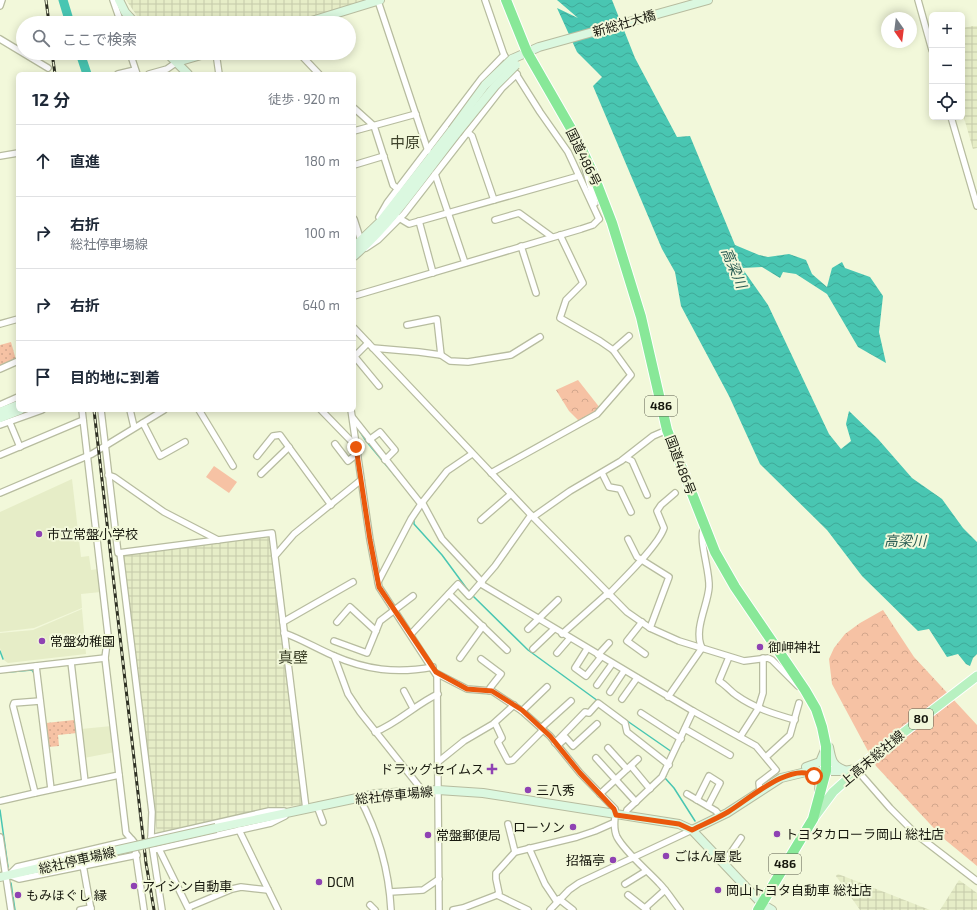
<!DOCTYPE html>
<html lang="ja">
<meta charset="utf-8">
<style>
:root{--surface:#fff;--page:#f6f6f7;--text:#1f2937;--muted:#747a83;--line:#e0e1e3}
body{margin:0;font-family:"Exo 2","Noto Sans JP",sans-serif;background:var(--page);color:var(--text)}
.controls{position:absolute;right:12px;top:12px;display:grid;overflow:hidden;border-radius:6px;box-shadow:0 2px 10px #0003}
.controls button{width:36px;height:36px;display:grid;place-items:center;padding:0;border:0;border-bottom:1px solid var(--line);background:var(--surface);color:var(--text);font:20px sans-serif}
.compass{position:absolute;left:881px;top:12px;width:36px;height:36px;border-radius:50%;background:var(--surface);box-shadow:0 2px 10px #0003;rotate:166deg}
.stop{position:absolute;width:12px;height:12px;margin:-9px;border:3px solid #ea580c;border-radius:50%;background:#fff}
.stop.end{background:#ea580c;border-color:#fff;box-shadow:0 1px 4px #0008}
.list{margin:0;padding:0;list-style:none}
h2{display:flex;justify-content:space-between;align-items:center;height:52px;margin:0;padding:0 16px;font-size:17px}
h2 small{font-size:13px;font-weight:400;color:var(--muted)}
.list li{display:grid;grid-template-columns:26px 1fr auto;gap:12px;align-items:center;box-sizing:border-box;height:72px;padding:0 16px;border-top:1px solid var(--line)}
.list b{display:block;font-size:15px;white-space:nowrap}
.list p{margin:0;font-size:13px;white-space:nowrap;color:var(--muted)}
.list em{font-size:13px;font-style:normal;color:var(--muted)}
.icon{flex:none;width:22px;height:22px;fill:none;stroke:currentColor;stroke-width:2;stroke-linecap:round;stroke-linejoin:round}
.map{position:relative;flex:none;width:977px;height:910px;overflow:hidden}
.search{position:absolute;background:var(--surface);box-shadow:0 2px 10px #0003;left:16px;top:16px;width:340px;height:44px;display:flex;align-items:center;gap:10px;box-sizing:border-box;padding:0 14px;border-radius:22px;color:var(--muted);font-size:15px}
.panel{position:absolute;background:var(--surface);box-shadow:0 2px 10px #0003;left:16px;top:72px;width:340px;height:340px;border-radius:6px}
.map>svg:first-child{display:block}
.built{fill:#e6edc7}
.industrial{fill:url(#industrial-grid)}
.grass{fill:url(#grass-dots)}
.park{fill:url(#park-crowns)}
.pitch{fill:#f6c2a4}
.water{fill:url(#water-waves)}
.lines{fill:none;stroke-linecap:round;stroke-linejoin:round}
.stream{stroke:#49c6b2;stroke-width:1.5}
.river{stroke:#49c6b2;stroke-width:9}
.street-casing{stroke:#b7bc9f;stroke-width:8}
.secondary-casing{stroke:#b7bc9f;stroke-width:10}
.primary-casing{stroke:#fff;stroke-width:11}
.highway-casing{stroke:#fff;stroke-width:12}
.street{stroke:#fff;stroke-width:5.5}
.secondary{stroke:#dbf8e0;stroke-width:8}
.primary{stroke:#b8f1c1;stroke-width:9}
.highway{stroke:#88e898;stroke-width:10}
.rail-casing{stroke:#2e3023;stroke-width:3}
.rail{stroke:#f2f8da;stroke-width:1.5;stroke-dasharray:4.5;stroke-linecap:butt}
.secondary-bridge-casing{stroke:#b7bc9f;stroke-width:10;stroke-linecap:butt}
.secondary-bridge{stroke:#dbf8e0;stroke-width:8}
.route{stroke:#ea580c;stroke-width:5}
.poi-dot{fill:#8f42b3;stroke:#f2f8da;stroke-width:1.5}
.labels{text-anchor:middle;stroke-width:4;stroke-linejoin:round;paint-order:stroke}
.shield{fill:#f2f8da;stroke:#595b4b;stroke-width:1}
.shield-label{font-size:12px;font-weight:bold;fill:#17180e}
.street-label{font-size:13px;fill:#17180e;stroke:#f2f8da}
.poi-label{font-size:13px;fill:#17180e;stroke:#f2f8da;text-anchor:start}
.water-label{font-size:14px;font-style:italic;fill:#2a5d54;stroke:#f2f8da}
.quarter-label{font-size:15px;fill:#3f432b;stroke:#f2f8da}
</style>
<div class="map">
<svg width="977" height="910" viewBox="0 0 977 910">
<defs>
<pattern id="industrial-grid" width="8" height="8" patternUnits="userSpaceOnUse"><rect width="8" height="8" fill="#e6edc7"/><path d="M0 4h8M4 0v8" fill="none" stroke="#c5caaa"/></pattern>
<pattern id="grass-dots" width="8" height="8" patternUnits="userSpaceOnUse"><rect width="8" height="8" fill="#f6c2a4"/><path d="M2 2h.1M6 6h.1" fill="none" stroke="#d2a68c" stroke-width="1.8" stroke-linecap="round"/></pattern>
<pattern id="park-crowns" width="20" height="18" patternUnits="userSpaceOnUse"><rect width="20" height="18" fill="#f6c2a4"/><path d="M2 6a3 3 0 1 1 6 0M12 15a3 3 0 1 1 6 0" fill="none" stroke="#d2a68c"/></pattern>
<pattern id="water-waves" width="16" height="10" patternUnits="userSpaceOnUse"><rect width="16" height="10" fill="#49c6b2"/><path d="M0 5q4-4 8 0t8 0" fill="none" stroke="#3fa998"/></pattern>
</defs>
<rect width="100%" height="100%" fill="#f2f8da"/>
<g class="built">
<path d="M72 479 81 557 89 556 91 570 99 569 101 592 81 594 82 608 34 628 0 632V512Z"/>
<path d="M82 609 86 654 8 663 4 660 0 648V633L33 630Z"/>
<path d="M112 726 115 752 84 758 81 729Z"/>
</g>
<g class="industrial">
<path d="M126 0H371L294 23H142Z"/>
<path d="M973 26H977V148L973 149 962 111V28Z"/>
<path d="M271 537 304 805 278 807 157 834 122 555Z"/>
<path d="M838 874 930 910H860L836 876Z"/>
<path d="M959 880 977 893V910H940Z"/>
</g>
<g class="grass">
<path d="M11 342 16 360 0 366V345Z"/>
<path d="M74 720 75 721 77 733 58 735 59 746 48 747 46 723Z"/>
</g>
<g class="park">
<path d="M578 380 600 408 596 414 581 423 569 411 556 390Z"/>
<path d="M883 610 914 657 977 725V866L943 838 876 766 832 684 829 659 834 648 845 634 860 623Z"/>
</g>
<path class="pitch" d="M214 466 237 482 229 493 206 477Z"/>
<path class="water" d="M557 0H612L635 58 677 137 690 136 735 245 759 255 768 257 789 254 806 260 812 274 827 287 832 268 842 262 845 268 870 277 883 296 879 332 886 363 858 347 827 294 796 274 783 272 780 278 762 267 742 268 768 305 829 434 841 449 851 441 846 424 849 411 878 439 912 478 942 499 963 528 977 542V654L973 658 970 666 966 664 958 654 947 657 929 629 918 631 862 576 827 530 760 464 729 396 681 306 675 272 662 249 593 86 602 77 577 52 557 8 578 18Z"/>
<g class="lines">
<g class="stream">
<path d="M357 427 366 441 396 477"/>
<path d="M421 507 414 520V524L442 555 470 593"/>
<path d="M473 596 528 650 598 701"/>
<path d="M0 651 3 659"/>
<path d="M9 672 32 670 34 673"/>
<path d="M623 718 672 752"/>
<path d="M674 755 665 778 674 788 695 821"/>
<path d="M0 798 10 796"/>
<path d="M0 810 8 867"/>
<path d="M11 883 15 910"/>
</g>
<g class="river">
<path d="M63 0 70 23"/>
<path d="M80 53 87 74"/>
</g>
<g class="street-casing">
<g id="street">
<path d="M113 0 121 23"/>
<path d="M485 0 504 55 540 112 568 152 599 219"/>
<path d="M918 0 932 50"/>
<path d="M378 1 428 151"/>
<path d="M0 6 2 0"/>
<path d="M0 39 48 68"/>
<path d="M130 53 137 74"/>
<path d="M216 53 219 74"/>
<path d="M299 53 319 74"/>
<path d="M118 74 135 70"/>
<path d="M149 74 167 69 177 62"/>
<path d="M354 108 374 126 393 185 398 189"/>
<path d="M951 117 977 206"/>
<path d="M354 131 416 114"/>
<path d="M467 132 472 136 494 200"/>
<path d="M0 156 18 153"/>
<path d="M583 161 595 203"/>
<path d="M354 165 384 156"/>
<path d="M435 174 465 263"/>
<path d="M379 217 387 203 482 78 504 55"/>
<path d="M399 218 409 224 579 176"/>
<path d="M354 219 361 241"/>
<path d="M495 220 519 213 552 237"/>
<path d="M419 221 433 273"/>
<path d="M521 246 536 293"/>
<path d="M366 248 378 240 404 214 502 88 517 74"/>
<path d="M354 296 581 229 593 225 599 219"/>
<path d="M0 324 18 319"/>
<path d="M407 325 437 319 441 355"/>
<path d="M354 328 533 517 627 612 650 628 679 641 744 661 768 658 772 660 798 686"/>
<path d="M373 348 419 352 441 355 450 361 468 362 511 355 540 337"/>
<path d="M613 350 629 336"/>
<path d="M354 357 368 343"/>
<path d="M355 357 379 386"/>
<path d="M0 369 18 361"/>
<path d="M0 405 18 397"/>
<path d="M82 410 108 635 105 658 126 833 134 842 144 910"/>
<path d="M101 410 118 553 272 533 306 809"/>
<path d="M130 410 134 427"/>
<path d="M199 410 233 466"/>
<path d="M321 410 356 446"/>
<path d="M351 410 370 540 379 587 437 676 439 910"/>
<path d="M353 418 421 504"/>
<path d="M10 423 20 447"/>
<path d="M143 423 160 456 185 442"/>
<path d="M0 425 42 410"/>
<path d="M369 440 380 432 395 450 385 460"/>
<path d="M335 444 348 461 357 454"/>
<path d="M0 455 83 420"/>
<path d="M257 456 273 436 280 435 331 505"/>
<path d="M626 458 632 461 647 495"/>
<path d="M491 473 597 414 631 375 613 350 600 341 560 318 566 300 583 283 560 235"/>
<path d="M602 473 609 487 620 489 631 512"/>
<path d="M261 474 289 447"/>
<path d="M108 475 114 477 164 512 218 540"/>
<path d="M0 493 92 454 164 410"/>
<path d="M422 502 442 539 482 582"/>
<path d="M533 517 570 491 621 461 653 436 667 430"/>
<path d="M481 520 511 494"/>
<path d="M628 539 637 557 669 577 650 628"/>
<path d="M120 553 152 812 151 838 162 910"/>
<path d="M275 556 294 534 361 480"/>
<path d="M378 582 411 519 421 504 447 471 472 454"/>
<path d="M481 584 693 711 662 777 627 810 625 816"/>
<path d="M449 594 507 650"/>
<path d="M608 595C623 579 658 546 664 528L657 511 661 505 675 493"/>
<path d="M283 622 353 582"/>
<path d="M337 622 350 607 376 631"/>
<path d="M642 622 627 641 645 654"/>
<path d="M528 629 558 600"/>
<path d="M284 633C301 639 316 648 332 655 366 670 396 674 433 667"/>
<path d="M411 634 458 584 469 596 470 595 495 566 531 515"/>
<path d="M562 634 607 594"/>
<path d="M334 641 367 653 380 621 413 596"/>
<path d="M702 648C693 630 708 605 709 587 710 570 698 540 704 527"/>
<path d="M533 649 554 629"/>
<path d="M587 649 575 668 586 676 601 657"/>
<path d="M557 653 570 638"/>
<path d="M598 655 609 643"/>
<path d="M334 656 348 694 360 712 422 790"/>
<path d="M729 657 719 681C726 685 730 691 736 695 754 708 774 714 795 720"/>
<path d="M460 658 483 626"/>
<path d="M481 659 501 674 490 688V691"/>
<path d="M71 662 85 782"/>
<path d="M36 666 51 789"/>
<path d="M0 670 105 658"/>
<path d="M436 673 467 689 492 691 522 711 550 736 580 773 615 809C616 819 612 827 617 837 625 852 647 870 659 883 667 891 673 901 680 910"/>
<path d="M597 685 612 664"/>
<path d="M404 691 413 708"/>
<path d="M610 692 624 671"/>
<path d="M668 697 702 648"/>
<path d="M622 699 637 678"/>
<path d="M40 701 14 703 13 706 35 793 119 775"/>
<path d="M522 711 547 687"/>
<path d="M693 711 756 746 776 770 759 783 760 791"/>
<path d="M641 713 681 739"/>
<path d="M495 723 502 738 498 742 508 761 513 760 543 730"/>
<path d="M541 728 571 701"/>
<path d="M685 729 730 755"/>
<path d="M375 732C398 723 416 704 438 694"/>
<path d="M740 737 758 709 763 693V658"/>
<path d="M555 743 585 712 589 713 598 703 625 723 627 732 669 765"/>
<path d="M558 745 566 738 573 746 597 724"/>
<path d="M608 748 627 769"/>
<path d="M766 757 790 735 799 703"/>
<path d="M596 758 636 802"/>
<path d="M438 762 464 741 493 724 514 705"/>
<path d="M631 766 650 789"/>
<path d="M856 769 890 808 917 835 977 881"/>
<path d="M600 794 638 759"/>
<path d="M687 794 716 811 720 816"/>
<path d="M359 797C378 832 389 871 391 910"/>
<path d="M697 800 709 776 720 783 708 806"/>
<path d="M0 801 35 793"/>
<path d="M317 806 323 822"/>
<path d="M508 824 515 852"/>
<path d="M239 830 278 910"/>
<path d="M0 837 11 910"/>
<path d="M151 838 269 811H284"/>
<path d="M132 840 17 867 9 875 19 879 137 855"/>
<path d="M529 848 545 884 557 902"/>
<path d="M159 849 189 910"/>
<path d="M153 850 271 823 285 816"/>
<path d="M722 861 730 854 741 838"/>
<path d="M83 865 91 910"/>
<path d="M625 884 646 871"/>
<path d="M390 892 423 890 439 879"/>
<path d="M497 895 528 910"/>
<path d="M628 895 647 910"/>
<path d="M559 899 573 910"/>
<path d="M370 905 375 910"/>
<path d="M189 907 232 889 241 887 268 890"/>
<path d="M645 908 665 890"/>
<path d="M80 910 91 908"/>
<path d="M453 910 463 908 497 895 499 893 496 879V873L515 852 577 837 595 831 613 823"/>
<path d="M550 910 569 890 579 883 692 830"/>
</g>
</g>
<g class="secondary-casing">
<g id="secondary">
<path d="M119 0 125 12 135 23"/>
<path d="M305 23 380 0"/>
<path d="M167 53 188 74"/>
<path d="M512 59 539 47 708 0"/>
<path d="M177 62 208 53"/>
<path d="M354 247 380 222 452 130"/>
<path d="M354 256C394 221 424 175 457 133"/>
<path d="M0 412 18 405"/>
<path d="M0 418 20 410"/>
<path d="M829 747C831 758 832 766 844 770"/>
<path d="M806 767 820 762 825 750"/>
<path d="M806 772C815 775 821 780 819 791"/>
<path d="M216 828 376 794 438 790 483 793 679 824 692 830 762 904 772 910"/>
<path d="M692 830 727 813 781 778 810 771H844L856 769"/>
<path d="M0 877 74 860"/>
</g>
</g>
<g class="primary-casing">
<path id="primary" d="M813 819 833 792 853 774 856 769 977 676"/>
</g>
<g class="highway-casing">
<path id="highway" d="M506 0 527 52 577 139 592 171 612 223 641 317 667 430 715 552 735 587 805 690 816 709 822 727 826 746V771L813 819 758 910"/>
</g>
<use href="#street" class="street"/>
<use href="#secondary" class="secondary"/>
<use href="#primary" class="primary"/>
<use href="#highway" class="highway"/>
<g class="rail-casing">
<g id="rail">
<path d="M46 0 49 23"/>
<path d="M52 53 55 74"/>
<path d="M94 410 146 863 154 910"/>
</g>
</g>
<use href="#rail" class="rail"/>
<g class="secondary-bridge-casing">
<g id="secondary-bridge">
<path d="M452 130 485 85 512 59"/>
<path d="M457 133 495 86 516 65"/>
<path d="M74 860 216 828"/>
</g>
</g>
<use href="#secondary-bridge" class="secondary-bridge"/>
</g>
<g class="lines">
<path class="route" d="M356 447 370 540 379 587 436 672 467 689 492 691 522 710 550 736 580 773 614 809 616 815 679 824 692 830C704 824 716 819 728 812 748 800 791 761 814 776"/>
</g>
<g class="poi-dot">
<circle cx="39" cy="534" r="4"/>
<circle cx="42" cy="641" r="4"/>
<circle cx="760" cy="647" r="4"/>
<path d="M490 763h4v4h4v4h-4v4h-4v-4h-4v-4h4z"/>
<circle cx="528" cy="790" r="4"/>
<circle cx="573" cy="827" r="4"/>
<circle cx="777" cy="834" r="4"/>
<circle cx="428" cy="835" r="4"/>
<circle cx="666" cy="856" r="4"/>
<circle cx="613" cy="860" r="4"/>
<circle cx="319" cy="882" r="4"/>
<circle cx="134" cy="886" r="4"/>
<circle cx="718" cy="890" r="4"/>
<circle cx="18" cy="895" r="4"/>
</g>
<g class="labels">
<g class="shield">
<rect x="645" y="396" width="32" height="20" rx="3"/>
<rect x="909" y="709" width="24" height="20" rx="3"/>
<rect x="769" y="854" width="32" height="20" rx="3"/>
</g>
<g class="shield-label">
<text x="661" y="410">486</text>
<text x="921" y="723">80</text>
<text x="785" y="868">486</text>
</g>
<g class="street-label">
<text transform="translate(624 23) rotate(-16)" y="5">新総社大橋</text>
<text transform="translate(584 157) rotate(64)" y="5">国道486号</text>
<text transform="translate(681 465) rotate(69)" y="5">国道486号</text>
<text transform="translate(872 758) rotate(-40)" y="5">上高末総社線</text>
<text transform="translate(394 795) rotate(-6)" y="5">総社停車場線</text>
<text transform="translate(77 860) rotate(-13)" y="5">総社停車場線</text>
</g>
<g class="poi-label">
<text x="47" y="539">市立常盤小学校</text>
<text x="50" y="646">常盤幼稚園</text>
<text x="768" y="652">御岬神社</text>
<text x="484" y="774" text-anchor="end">ドラッグセイムス</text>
<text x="536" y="795">三八秀</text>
<text x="565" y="832" text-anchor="end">ローソン</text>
<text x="785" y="839">トヨタカローラ岡山 総社店</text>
<text x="436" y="840">常盤郵便局</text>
<text x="674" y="861">ごはん屋 匙</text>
<text x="605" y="865" text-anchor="end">招福亭</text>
<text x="327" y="887">DCM</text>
<text x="142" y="891">アイシン自動車</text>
<text x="726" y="895">岡山トヨタ自動車 総社店</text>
<text x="26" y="900">もみほぐし 縁</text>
</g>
<g class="water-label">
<text transform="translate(734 268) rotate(67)" y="5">高梁川</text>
<text x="905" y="546">高梁川</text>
</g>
<g class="quarter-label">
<text x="405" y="148">中原</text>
<text x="293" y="663">真壁</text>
</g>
</g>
</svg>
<div class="controls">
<button>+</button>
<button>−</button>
<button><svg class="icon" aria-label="locate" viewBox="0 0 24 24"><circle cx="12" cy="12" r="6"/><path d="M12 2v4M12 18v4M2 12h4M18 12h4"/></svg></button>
</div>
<svg class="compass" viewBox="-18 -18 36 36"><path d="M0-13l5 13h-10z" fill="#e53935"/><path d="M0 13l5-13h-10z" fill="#747a83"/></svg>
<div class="stop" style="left:814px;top:776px"></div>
<div class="stop end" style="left:356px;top:447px"></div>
<div class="search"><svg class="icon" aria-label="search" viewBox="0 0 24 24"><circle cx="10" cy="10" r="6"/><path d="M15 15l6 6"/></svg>ここで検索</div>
<section class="panel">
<h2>12 分<small>徒歩 · 920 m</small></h2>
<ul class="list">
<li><svg class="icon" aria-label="ahead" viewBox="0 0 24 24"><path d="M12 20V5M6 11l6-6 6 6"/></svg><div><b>直進</b></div><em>180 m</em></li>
<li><svg class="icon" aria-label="right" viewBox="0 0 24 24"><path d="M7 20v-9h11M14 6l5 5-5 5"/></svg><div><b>右折</b><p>総社停車場線</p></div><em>100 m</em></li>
<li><svg class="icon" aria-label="right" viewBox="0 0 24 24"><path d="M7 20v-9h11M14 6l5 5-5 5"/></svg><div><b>右折</b></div><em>640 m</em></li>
<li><svg class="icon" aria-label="arrive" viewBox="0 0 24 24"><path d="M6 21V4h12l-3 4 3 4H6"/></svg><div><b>目的地に到着</b></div></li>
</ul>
</section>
</div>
